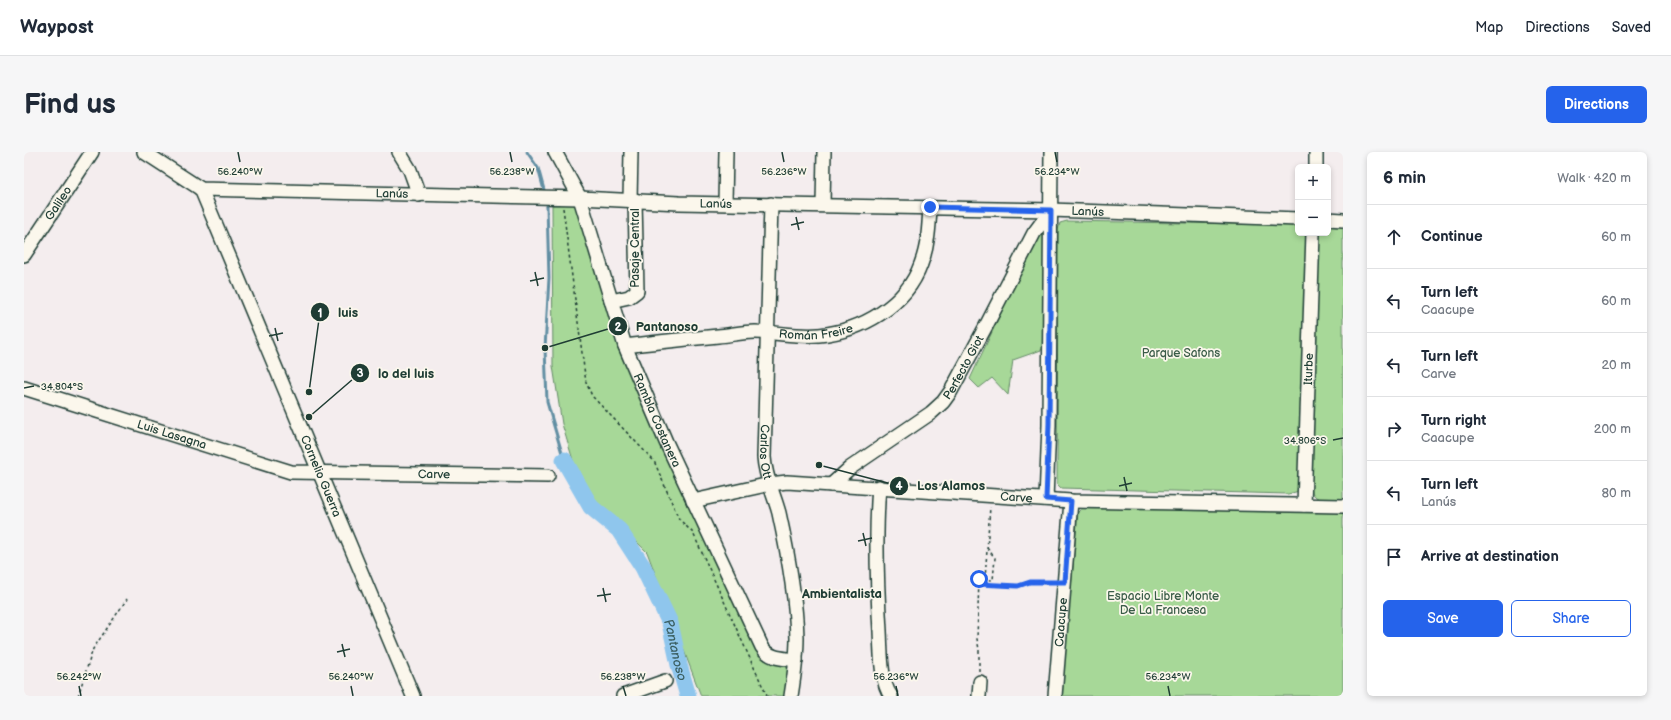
<!DOCTYPE html>
<meta charset="utf-8">
<style>
:root{--surface:#fff;--page:#f6f6f7;--text:#1f2937;--muted:#747a83;--line:#e0e1e3;--accent:#2563eb}
body{margin:0;font-family:"Balsamiq Sans",sans-serif;background:var(--page);color:var(--text)}
.controls{position:absolute;right:12px;top:12px;display:grid;overflow:hidden;border-radius:6px;box-shadow:0 2px 6px #0003}
.controls button{width:36px;height:36px;display:grid;place-items:center;padding:0;border:0;border-bottom:1px solid var(--line);background:var(--surface);color:var(--text);font:20px sans-serif}
.stop{position:absolute;width:12px;height:12px;margin:-9px;border:3px solid #2563eb;border-radius:50%;background:#fff}
.stop.end{background:#2563eb;border-color:#fff;box-shadow:0 1px 4px #0008}
.list{margin:0;padding:0;list-style:none}
h2{display:flex;justify-content:space-between;align-items:center;height:52px;margin:0;padding:0 16px;font-size:17px}
h2 small{font-size:13px;font-weight:400;color:var(--muted)}
.list li{display:grid;grid-template-columns:26px 1fr auto;gap:12px;align-items:center;box-sizing:border-box;height:64px;padding:0 16px;border-top:1px solid var(--line)}
.list b{display:block;font-size:15px;white-space:nowrap}
.list p{margin:0;font-size:13px;white-space:nowrap;color:var(--muted)}
.list em{font-size:13px;font-style:normal;color:var(--muted)}
.actions{display:flex;gap:8px;padding:12px 16px}
.actions a{flex:1;padding:9px 0;border:1px solid var(--accent);border-radius:6px;text-align:center;font-size:14px;color:var(--accent)}
.actions .main{background:var(--accent);color:#fff}
.icon{flex:none;width:22px;height:22px;fill:none;stroke:currentColor;stroke-width:2;stroke-linecap:round;stroke-linejoin:round}
.map{position:relative;flex:none;width:1319px;height:544px;overflow:hidden;border-radius:6px}
header{display:flex;align-items:center;gap:24px;box-sizing:border-box;height:56px;padding:0 20px;background:var(--surface);border-bottom:1px solid var(--line)}
header strong{font-size:19px}
nav{display:flex;gap:22px;margin-inline-start:auto;font-size:14px}
.intro{display:flex;align-items:center;justify-content:space-between;box-sizing:border-box;height:96px;padding:0 24px}
h1{margin:0;font-size:28px}
.button{padding:10px 18px;border-radius:6px;background:var(--accent);color:#fff;font-size:14px;font-weight:700}
main{display:flex;gap:24px;padding:0 24px}
aside{flex:1;background:var(--surface);border-radius:6px;box-shadow:0 2px 6px #0003}
.map>svg:first-child{display:block}
.green{fill:#a7d898;stroke:#638a66}
.lines{fill:none;stroke-linecap:round;stroke-linejoin:round}
.stream{stroke:#628fa3;stroke-width:3}
.river{stroke:#8fc6ed;stroke-width:17}
.minor-casing{stroke:#1f3d34;stroke-width:16}
.path{stroke:#1f3d34;stroke-width:1.5;stroke-dasharray:3 3;stroke-linecap:butt}
.minor{stroke:#fbf7ec;stroke-width:13}
.route{stroke:#2563eb;stroke-width:5}
.ticks{fill:none;stroke:#1f3d34;stroke-width:1.5}
.labels{text-anchor:middle;stroke-width:3.5;stroke-linejoin:round;paint-order:stroke}
.street-label{font-size:12px;fill:#1f3d34;stroke:#fbf7ec}
.park-label{font-size:12px;fill:#3a5c48;stroke:#fbf7ec}
.neighbourhood-label{font-size:13px;font-weight:bold;fill:#1f3d34;stroke:#fbf7ec}
.water-label{font-size:13px;font-style:italic;fill:#3b5f62;stroke:#fbf7ec}
.ticks-label{font-size:10px;text-anchor:middle;fill:#1f3d34;stroke:#fbf7ec;stroke-width:3.5;stroke-linejoin:round;paint-order:stroke}
.leader{fill:none;stroke:#1f3d34;stroke-width:1.5}
.callout-dot{fill:#1f3d34;stroke:#fbf7ec;stroke-width:1.5}
.mark-label{font-size:12px;text-anchor:middle;font-weight:bold;fill:#fff}
.callout-label{font-size:13px;text-anchor:middle;font-weight:bold;fill:#1f3d34;stroke:#fbf7ec;stroke-width:3.5;stroke-linejoin:round;paint-order:stroke}
</style>
<header>
<strong>Waypost</strong>
<nav><a>Map</a><a>Directions</a><a>Saved</a></nav>
</header>
<div class="intro"><h1>Find us</h1><a class="button">Directions</a></div>
<main>
<div class="map">
<svg width="1319" height="544" viewBox="0 0 1319 544">
<rect width="100%" height="100%" fill="#f4edee"/>
<filter id="ink" filterUnits="userSpaceOnUse"><feTurbulence type="fractalNoise" baseFrequency=".025" numOctaves="2"/><feDisplacementMap in="SourceGraphic" scale="8" xChannelSelector="R" yChannelSelector="G"/><feConvolveMatrix kernelMatrix="1 2 1 2 8 2 1 2 1" color-interpolation-filters="sRGB"/></filter>
<g filter="url(#ink)">
<g class="green">
<path d="M554 52 594 193 619 249 747 509 762 514 765 519 762 544H677L623 400 571 349 552 318 538 272 529 214 528 53Z"/>
<path d="M1043 69 1271 73 1274 74V81H1283L1275 339 1264 342 1037 336 1033 332 1034 78 1036 71Z"/>
<path d="M1304 73H1319V348C1304 348 1291 352 1286 335L1293 81H1304Z"/>
<path d="M1020 78 1021 86 1020 197 989 208 984 243 968 226 955 236 946 227 1012 86Z"/>
<path d="M1059 355 1319 361V544H1037L1054 360Z"/>
</g>
<g class="lines">
<g class="stream">
<path d="M503 0 514 16 520 38"/>
<path d="M523 54 525 126 521 196 523 250 540 308"/>
</g>
<path class="river" id="s1" d="M540 308 567 355 595 378 619 415 646 471 655 513 664 544"/>
<g class="minor-casing">
<g id="minor">
<path id="s2" d="M120 0 177 37 556 46 655 51 1027 58 1274 67"/>
<path d="M375 0 386 18 395 43"/>
<path id="s3" d="M531 0 556 46 601 194 642 290 738 495C746 507 758 506 772 508"/>
<path d="M1292 15V0"/>
<path id="s4" d="M177 37 389 544"/>
<path d="M606 48 607 0"/>
<path d="M701 51 702 0"/>
<path id="s5" d="M747 52 740 305C741 325 750 342 755 361 764 402 772 444 773 486 773 505 770 525 767 544"/>
<path d="M799 53 800 0"/>
<path d="M1304 67 1319 68"/>
<path id="s6" d="M0 103 68 0"/>
<path d="M587 149 605 145 613 139 611 48"/>
<path id="s7" d="M601 194C632 190 663 187 694 184 706 183 719 180 731 180 752 180 773 185 795 183 837 179 882 154 897 112 904 94 905 75 906 55"/>
<path id="s8" d="M0 236 267 320 524 324"/>
<path id="s9" d="M807 333 826 316 907 261 919 250 927 239 962 174 1010 81 1027 58"/>
<path d="M855 335C851 383 853 431 856 479 857 496 856 530 867 544"/>
<path d="M1022 347 1025 273 1027 0"/>
<path id="s10" d="M669 349 746 332 763 330 1047 349 1319 354"/>
<path id="s11" d="M1280 353 1289 81"/>
<path d="M599 544 641 529"/>
<path d="M955 544 956 530"/>
<path id="s12" d="M1031 544 1047 349"/>
</g>
</g>
<g class="path">
<path d="M539 56 560 216 562 230 568 244 630 309 655 367 669 381 743 544"/>
<path d="M961 427 966 355"/>
<path d="M954 432 994 434 1006 430H1030"/>
<path d="M955 519V497L953 487 955 427 969 428 971 406 963 396"/>
<path d="M54 544 69 497 103 447"/>
</g>
<use href="#minor" class="minor"/>
</g>
</g>
<g class="lines" filter="url(#ink)">
<path class="route" d="M906 55 1027 58 1025 272 1022 347 1047 349 1041 430H1006L994 434 954 432 955 427"/>
</g>
<path class="ticks" d="M214 0 216 10M486 0 488 10M758 0 760 10M1031 0 1033 10M772 65 775 78M767 73 780 70M511 120 514 134M506 129 520 126M251 176 254 189M245 184 259 181M0 236 10 234M1309 288 1319 286M1100 325 1103 339M1095 334 1108 331M839 381 842 394M834 389 848 386M579 436 582 450M573 444 587 442M318 492 321 505M313 500 326 497M55 534 57 544M327 534 329 544M599 534 602 544M872 534 874 544M1144 534 1146 544"/>
<g class="labels">
<g class="street-label">
<text dy="4" stroke="none"><textPath href="#s2" startOffset="259">Lanús</textPath></text>
<text dy="4" stroke="none"><textPath href="#s6" startOffset="62">Galileo</textPath></text>
<text dy="4" stroke="none"><textPath href="#s2" startOffset="583">Lanús</textPath></text>
<text dy="4" stroke="none"><textPath href="#s2" startOffset="955">Lanús</textPath></text>
<text transform="translate(611 96) rotate(-90)" y="4">Pasaje Central</text>
<text dy="4" stroke="none"><textPath href="#s7" startOffset="192">Román Freire</textPath></text>
<text dy="4" stroke="none"><textPath href="#s9" startOffset="180">Perfecto Giot</textPath></text>
<text dy="4" stroke="none"><textPath href="#s11" startOffset="136">Iturbe</textPath></text>
<text dy="4" stroke="none"><textPath href="#s3" startOffset="288">Rambla Costanera</textPath></text>
<text dy="4" stroke="none"><textPath href="#s8" startOffset="155">Luis Lasagna</textPath></text>
<text dy="4" stroke="none"><textPath href="#s5" startOffset="248">Carlos Ott</textPath></text>
<text dy="4" stroke="none"><textPath href="#s8" startOffset="423">Carve</textPath></text>
<text dy="4" stroke="none"><textPath href="#s4" startOffset="311">Cornelio Guerra</textPath></text>
<text dy="4" stroke="none"><textPath href="#s10" startOffset="326">Carve</textPath></text>
<text dy="4" stroke="none"><textPath href="#s12" startOffset="74">Caacupe</textPath></text>
</g>
<g class="park-label">
<text x="1157" y="205">Parque Safons</text>
<text x="1139" y="448">Espacio Libre Monte<tspan x="1139" dy="14">De La Francesa</tspan></text>
</g>
<g class="neighbourhood-label">
<text x="818" y="446">Ambientalista</text>
</g>
<g class="water-label">
<text dy="5" stroke="none"><textPath href="#s1" startOffset="224">Pantanoso</textPath></text>
</g>
</g>
<g class="ticks-label">
<text x="216" y="23">56.240°W</text>
<text x="488" y="23">56.238°W</text>
<text x="760" y="23">56.236°W</text>
<text x="1033" y="23">56.234°W</text>
<text x="38" y="238">34.804°S</text>
<text x="1281" y="292">34.806°S</text>
<text x="55" y="528">56.242°W</text>
<text x="327" y="528">56.240°W</text>
<text x="599" y="528">56.238°W</text>
<text x="872" y="528">56.236°W</text>
<text x="1144" y="528">56.234°W</text>
</g>
<path class="leader" d="M285 240L296 160M521 196L594 174M285 265L336 221M795 313L875 334"/>
<g class="callout-dot">
<circle cx="285" cy="240" r="4"/>
<circle cx="521" cy="196" r="4"/>
<circle cx="285" cy="265" r="4"/>
<circle cx="795" cy="313" r="4"/>
<circle cx="296" cy="160" r="10"/>
<circle cx="594" cy="174" r="10"/>
<circle cx="336" cy="221" r="10"/>
<circle cx="875" cy="334" r="10"/>
</g>
<g class="mark-label">
<text x="296" y="165">1</text>
<text x="594" y="179">2</text>
<text x="336" y="225">3</text>
<text x="875" y="338">4</text>
</g>
<g class="callout-label">
<text x="324" y="165">luis</text>
<text x="643" y="179">Pantanoso</text>
<text x="382" y="226">lo del luis</text>
<text x="927" y="338">Los Alamos</text>
</g>
</svg>
<div class="controls">
<button>+</button>
<button>−</button>
</div>
<div class="stop" style="left:955px;top:427px"></div>
<div class="stop end" style="left:906px;top:55px"></div>
</div>
<aside>
<h2>6 min<small>Walk · 420 m</small></h2>
<ul class="list">
<li><svg class="icon" aria-label="ahead" viewBox="0 0 24 24"><path d="M12 20V5M6 11l6-6 6 6"/></svg><div><b>Continue</b></div><em>60 m</em></li>
<li><svg class="icon" aria-label="left" viewBox="0 0 24 24"><path d="M17 20v-9H6M10 6l-5 5 5 5"/></svg><div><b>Turn left</b><p>Caacupe</p></div><em>60 m</em></li>
<li><svg class="icon" aria-label="left" viewBox="0 0 24 24"><path d="M17 20v-9H6M10 6l-5 5 5 5"/></svg><div><b>Turn left</b><p>Carve</p></div><em>20 m</em></li>
<li><svg class="icon" aria-label="right" viewBox="0 0 24 24"><path d="M7 20v-9h11M14 6l5 5-5 5"/></svg><div><b>Turn right</b><p>Caacupe</p></div><em>200 m</em></li>
<li><svg class="icon" aria-label="left" viewBox="0 0 24 24"><path d="M17 20v-9H6M10 6l-5 5 5 5"/></svg><div><b>Turn left</b><p>Lanús</p></div><em>80 m</em></li>
<li><svg class="icon" aria-label="arrive" viewBox="0 0 24 24"><path d="M6 21V4h12l-3 4 3 4H6"/></svg><div><b>Arrive at destination</b></div></li>
</ul>
<div class="actions"><a class="main">Save</a><a>Share</a></div>
</aside>
</main>
